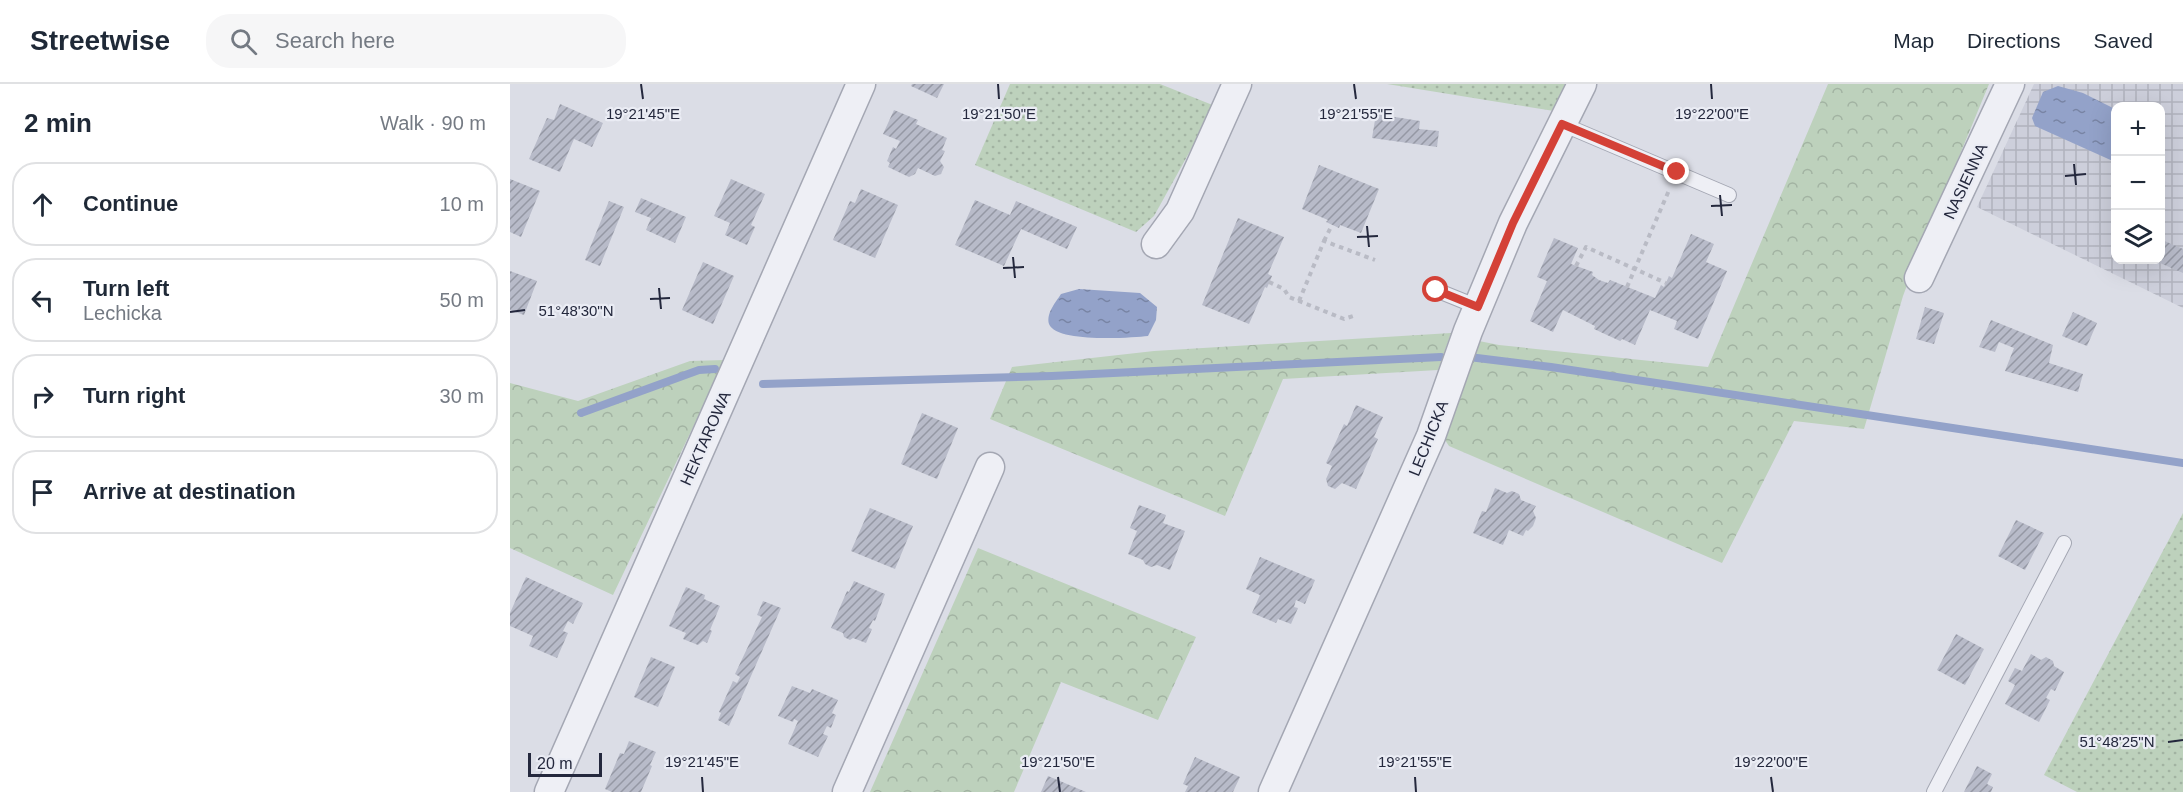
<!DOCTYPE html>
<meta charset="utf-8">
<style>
:root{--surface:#fff;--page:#f6f6f7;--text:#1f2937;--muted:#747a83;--line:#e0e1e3}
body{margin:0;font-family:Helvetica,sans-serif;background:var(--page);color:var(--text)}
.controls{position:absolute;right:18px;top:18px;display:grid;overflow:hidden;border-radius:12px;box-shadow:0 6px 24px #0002}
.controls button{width:54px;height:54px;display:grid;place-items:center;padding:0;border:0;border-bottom:2px solid var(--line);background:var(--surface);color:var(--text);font:30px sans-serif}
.scale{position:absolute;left:18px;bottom:15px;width:74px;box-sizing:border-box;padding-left:6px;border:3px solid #24283d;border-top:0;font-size:16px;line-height:21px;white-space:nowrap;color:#24283d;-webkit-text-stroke:4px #eaecf4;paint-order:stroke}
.stop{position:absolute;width:18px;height:18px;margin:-14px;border:4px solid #d44137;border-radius:50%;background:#fff}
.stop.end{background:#d44137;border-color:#fff;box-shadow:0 2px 6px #0008}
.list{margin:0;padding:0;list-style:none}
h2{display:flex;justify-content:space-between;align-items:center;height:78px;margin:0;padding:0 24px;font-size:26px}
h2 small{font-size:20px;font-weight:400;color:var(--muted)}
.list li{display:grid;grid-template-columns:39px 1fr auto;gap:18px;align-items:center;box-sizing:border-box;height:84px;margin:0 12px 12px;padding:0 12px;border:2px solid var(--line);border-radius:24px}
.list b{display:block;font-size:22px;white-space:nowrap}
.list p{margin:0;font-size:20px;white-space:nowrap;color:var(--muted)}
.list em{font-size:20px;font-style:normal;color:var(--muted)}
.icon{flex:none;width:33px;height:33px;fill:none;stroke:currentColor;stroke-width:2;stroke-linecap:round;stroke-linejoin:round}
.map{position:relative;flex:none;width:1673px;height:708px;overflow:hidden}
header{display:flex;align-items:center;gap:36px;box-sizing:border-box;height:84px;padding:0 30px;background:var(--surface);border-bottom:2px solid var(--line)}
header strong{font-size:28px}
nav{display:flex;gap:33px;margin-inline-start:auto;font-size:21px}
.search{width:420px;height:54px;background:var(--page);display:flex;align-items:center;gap:15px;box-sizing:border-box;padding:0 21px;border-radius:24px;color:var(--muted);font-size:22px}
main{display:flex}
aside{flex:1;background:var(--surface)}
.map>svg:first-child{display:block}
.industrial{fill:url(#industrial-grid);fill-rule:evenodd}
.grass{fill:url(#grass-dots)}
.forest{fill:url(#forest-crowns)}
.water{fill:url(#water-ripples)}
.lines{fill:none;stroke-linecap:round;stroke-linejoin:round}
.stream{stroke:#93a2c9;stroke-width:8}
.building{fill:url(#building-hatch)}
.service-casing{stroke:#a4a7b3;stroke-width:16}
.minor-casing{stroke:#a4a7b3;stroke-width:31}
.path{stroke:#b9bbc5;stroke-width:4;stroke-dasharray:4.5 4.5;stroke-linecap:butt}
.service{stroke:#eeeff5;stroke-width:14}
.minor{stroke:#eeeff5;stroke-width:28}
.route{stroke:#d44137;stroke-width:8}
.ticks{fill:none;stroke:#24283d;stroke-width:2}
.labels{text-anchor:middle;stroke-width:4.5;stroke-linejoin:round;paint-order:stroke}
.street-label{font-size:16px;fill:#24283d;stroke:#eaecf4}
.ticks-label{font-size:15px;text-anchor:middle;fill:#24283d;stroke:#eaecf4;stroke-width:4.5;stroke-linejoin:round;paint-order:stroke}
</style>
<header>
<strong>Streetwise</strong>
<div class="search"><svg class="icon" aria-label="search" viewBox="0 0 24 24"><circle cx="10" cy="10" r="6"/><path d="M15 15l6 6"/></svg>Search here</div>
<nav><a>Map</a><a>Directions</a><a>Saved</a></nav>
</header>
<main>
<aside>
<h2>2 min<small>Walk · 90 m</small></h2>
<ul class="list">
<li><svg class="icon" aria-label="ahead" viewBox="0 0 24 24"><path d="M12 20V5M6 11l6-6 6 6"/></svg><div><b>Continue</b></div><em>10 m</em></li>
<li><svg class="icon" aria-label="left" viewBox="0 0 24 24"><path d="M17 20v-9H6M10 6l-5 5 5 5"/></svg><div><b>Turn left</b><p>Lechicka</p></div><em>50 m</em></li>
<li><svg class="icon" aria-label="right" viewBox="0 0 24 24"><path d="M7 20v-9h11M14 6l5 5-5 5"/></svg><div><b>Turn right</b></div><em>30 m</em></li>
<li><svg class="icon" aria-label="arrive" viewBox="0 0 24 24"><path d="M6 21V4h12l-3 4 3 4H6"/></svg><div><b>Arrive at destination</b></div></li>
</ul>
</aside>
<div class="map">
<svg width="1673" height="708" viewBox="0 0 1673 708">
<defs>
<pattern id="industrial-grid" width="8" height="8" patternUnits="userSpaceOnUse" patternTransform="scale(1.5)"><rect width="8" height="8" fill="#cdcfdb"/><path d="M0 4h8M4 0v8" fill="none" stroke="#b0b2bd"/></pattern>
<pattern id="grass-dots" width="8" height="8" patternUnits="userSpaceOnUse" patternTransform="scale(1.5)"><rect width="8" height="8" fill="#bdd1bc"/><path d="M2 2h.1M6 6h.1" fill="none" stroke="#a2b3a2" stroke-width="1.8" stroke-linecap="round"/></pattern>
<pattern id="forest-crowns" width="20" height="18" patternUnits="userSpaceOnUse" patternTransform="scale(1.5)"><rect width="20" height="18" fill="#bdd1bc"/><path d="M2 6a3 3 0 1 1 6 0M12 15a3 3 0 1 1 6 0" fill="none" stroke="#a2b3a2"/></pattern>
<pattern id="water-ripples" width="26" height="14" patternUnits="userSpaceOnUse" patternTransform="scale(1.5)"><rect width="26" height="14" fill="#93a2c9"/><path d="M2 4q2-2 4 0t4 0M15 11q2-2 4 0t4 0" fill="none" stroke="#7884a4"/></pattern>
<pattern id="building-hatch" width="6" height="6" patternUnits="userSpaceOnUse" patternTransform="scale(1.5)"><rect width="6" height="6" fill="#b8bbc9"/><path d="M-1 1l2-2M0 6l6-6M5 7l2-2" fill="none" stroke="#9598a4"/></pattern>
</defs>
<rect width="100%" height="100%" fill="#dbdde6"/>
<path class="industrial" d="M1524 0H1673V224L1467 123ZM1606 22H1650V176H1606Z"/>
<g class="grass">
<path d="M500 0H650L705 22 644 132 626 148 465 81Z"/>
<path d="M877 0H1055L1044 27Z"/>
<path d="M1673 429V708H1567L1534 691Z"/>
</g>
<g class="forest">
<path d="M1318 0H1479L1408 172 1393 212 1354 345 1284 337 1212 479 939 362 933 353 969 257 989 261 1198 283Z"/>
<path d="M941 249 928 286 773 295 715 432 480 335 502 283 644 267Z"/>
<path d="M215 276 103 511 0 464V299L68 317 180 277Z"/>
<path d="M468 464 686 553 648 636 551 598 504 708H360Z"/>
</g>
<g class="water">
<path d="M1548 2 1573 9 1605 25V78L1525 42 1522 34 1533 8Z"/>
<path d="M569 205 630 209 647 223 646 236 638 252C620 254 546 259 539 240 536 229 546 218 551 210Z"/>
</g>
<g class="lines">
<g class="stream">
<path d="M959 273 1041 283 1673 379"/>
<path d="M253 300 542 292 931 273"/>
<path d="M71 329 189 286 205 285"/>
</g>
</g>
<g class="building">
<path d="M402 0H434L427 14 401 2Z"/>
<path d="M50 20 93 39 82 63 64 55 50 88 19 75 37 34 44 36Z"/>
<path d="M384 26 408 36 406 40 437 54 432 66 435 67 430 77 434 83 431 90 425 92 408 84 405 90 399 93 378 83 380 79 377 77 383 63 386 65 390 57 373 50Z"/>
<path d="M866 30 910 37 909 45 929 47 927 63 862 54Z"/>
<path d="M809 81 869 105 851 149 830 141 829 144 816 138 818 136 792 125Z"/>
<path d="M0 95 30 107 11 153 0 148Z"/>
<path d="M221 95 255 110 241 141 245 143 237 161 215 151 220 139 204 132Z"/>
<path d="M351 105 388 121 365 174 323 156 340 117 345 119Z"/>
<path d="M131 114 176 133 165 159 136 146 141 134 125 128Z"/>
<path d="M465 116 500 131 506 117 567 143 557 165 511 145 494 182 445 161Z"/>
<path d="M99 117 114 123 90 182 75 176Z"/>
<path d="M728 134 774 153 758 190 762 192 757 204 755 203 739 240 692 221Z"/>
<path d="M1181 150 1204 160 1196 178 1217 187 1188 255 1164 245 1167 237 1140 226 1125 261 1112 255 1110 257 1084 245 1085 242 1053 226 1043 248 1020 237 1037 197 1027 193 1044 154 1068 164 1061 180 1083 188 1082 191 1089 196 1098 199 1100 196 1145 214 1151 201 1154 203 1159 192 1162 194Z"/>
<path d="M1650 155 1673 165V189L1643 176H1650Z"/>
<path d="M193 178 224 192 203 240 172 226Z"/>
<path d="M0 187 27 197 14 231 0 226Z"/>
<path d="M1415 223 1434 229 1424 260 1406 255Z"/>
<path d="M1563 228 1587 239 1577 262 1552 252Z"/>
<path d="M1481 236 1543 261 1539 279 1573 290 1568 308 1495 287 1504 264 1489 258 1485 268 1469 263Z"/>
<path d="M846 321 873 333 864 353 868 355 846 405 832 399 825 405 818 402 816 395 822 382 816 379 834 340 837 342Z"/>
<path d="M412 329 448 344 427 395 391 380Z"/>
<path d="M985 404 997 409 1002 407 1009 410 1011 416 1026 422 1023 427 1026 434 1023 442 1018 447 1016 446 1013 452 999 446 993 461 963 449 972 427 976 428Z"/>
<path d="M629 421 656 431 653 439 675 447 660 486 647 481 641 483 635 480 633 476 618 470 627 447 620 444Z"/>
<path d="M360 424 403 442 385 485 341 467Z"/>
<path d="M1506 436 1534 449 1515 486 1488 472Z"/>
<path d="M750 473 805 496 795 520 786 516 784 523 788 524 781 540 768 535 766 539 742 529 750 511 736 505Z"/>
<path d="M16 493 73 519 63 540 58 537 53 547 58 549 47 574 19 562 23 552 0 542V529Z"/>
<path d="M344 497 375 510 365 537 363 536 359 544 362 545 356 559 343 554 340 556 334 553 333 549 321 544 337 507 339 508Z"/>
<path d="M176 503 195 511 194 515 210 522 200 546 202 547 197 559 193 557 188 561 173 555 176 549 159 542Z"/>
<path d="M253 517 271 524 219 642 208 636 211 629 209 628 223 597 227 599 230 593 225 590 252 533 247 531Z"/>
<path d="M1446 550 1474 565 1455 601 1427 586Z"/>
<path d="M1521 570 1531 576 1536 573 1543 577 1544 582 1554 588 1545 607 1541 605 1536 614 1540 616 1529 638 1495 620 1505 601 1498 597 1505 584 1512 587Z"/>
<path d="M141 573 165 583 148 623 124 613Z"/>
<path d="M282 602 300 609 302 605 328 616 322 629 326 631 321 644 317 642 313 650 318 652 308 673 278 660 288 637 284 635 283 638 268 632Z"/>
<path d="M119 657 146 668 140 681 142 682 131 708H102L95 705 110 669 114 670Z"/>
<path d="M685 673 730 693 723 708H675L678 702 673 700Z"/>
<path d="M1467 682 1482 690 1477 700 1483 703 1481 708H1454Z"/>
<path d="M538 692 576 708H531Z"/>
</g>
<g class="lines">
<g class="service-casing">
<g id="service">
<path d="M1052 40 1219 111"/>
<path d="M926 206 968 223"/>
<path d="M1424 708 1554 459"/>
</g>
</g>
<g class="minor-casing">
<g id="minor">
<path d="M646 160 670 127 727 0"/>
<path d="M1409 194 1500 0"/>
<path d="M39 708 351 0"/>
<path d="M337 708 480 383"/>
<path d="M763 708 921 352 958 247 1003 139 1072 0"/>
</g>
</g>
<g class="path">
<path d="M814 157 822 141"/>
<path d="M1066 182 1076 163 1156 199"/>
<path d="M759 198 774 205 779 213 834 235 846 231"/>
<path d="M1117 203 1160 104"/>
<path d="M789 217 814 157 865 176"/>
</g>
<use href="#service" class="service"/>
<use href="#minor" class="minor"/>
</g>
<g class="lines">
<path class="route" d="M926 206 968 223 1003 139 1052 40 1167 88"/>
</g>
<path class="ticks" d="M131 0 133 15M488 0 489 15M844 0 846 15M1201 0 1202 15M1564 80 1566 101M1555 92 1576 90M1210 111 1212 132M1201 122 1222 121M857 142 859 163M847 153 868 152M503 173 505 194M493 184 514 183M149 204 151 225M140 215 160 214M0 228 15 226M1658 658 1673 656M192 693 193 708M548 693 550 708M905 693 906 708M1261 693 1263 708"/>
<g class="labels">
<g class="street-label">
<text transform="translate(1455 97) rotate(-65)" y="6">NASIENNA</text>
<text transform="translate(195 354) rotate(-66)" y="6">HEKTAROWA</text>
<text transform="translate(918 354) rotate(-68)" y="6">LECHICKA</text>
</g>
</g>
<g class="ticks-label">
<text x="133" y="35">19°21'45"E</text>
<text x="489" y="35">19°21'50"E</text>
<text x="846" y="35">19°21'55"E</text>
<text x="1202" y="35">19°22'00"E</text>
<text x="66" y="232">51°48'30"N</text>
<text x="1607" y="663">51°48'25"N</text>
<text x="192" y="683">19°21'45"E</text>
<text x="548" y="683">19°21'50"E</text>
<text x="905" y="683">19°21'55"E</text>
<text x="1261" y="683">19°22'00"E</text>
</g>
</svg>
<div class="controls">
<button>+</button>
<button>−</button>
<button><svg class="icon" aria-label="layers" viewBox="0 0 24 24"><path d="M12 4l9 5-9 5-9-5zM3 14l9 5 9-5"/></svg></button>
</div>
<div class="scale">20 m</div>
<div class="stop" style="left:926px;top:206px"></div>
<div class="stop end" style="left:1167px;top:88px"></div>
</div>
</main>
